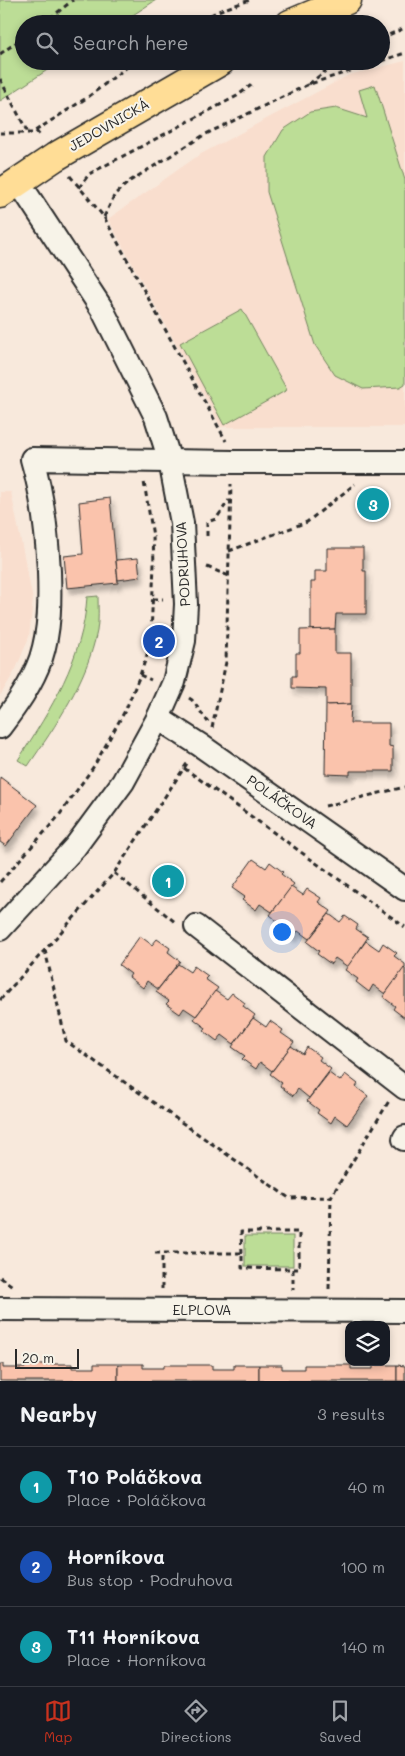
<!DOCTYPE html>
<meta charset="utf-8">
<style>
:root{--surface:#171b24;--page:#20242c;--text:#f1f3f6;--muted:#9ea1a6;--line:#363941;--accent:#c8321e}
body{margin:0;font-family:Mali,sans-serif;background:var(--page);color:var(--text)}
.controls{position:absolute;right:15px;bottom:15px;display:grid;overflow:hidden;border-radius:10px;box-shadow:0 2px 8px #0003}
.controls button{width:45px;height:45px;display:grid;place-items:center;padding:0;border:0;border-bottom:1px solid var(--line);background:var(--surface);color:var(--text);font:25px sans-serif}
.scale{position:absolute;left:15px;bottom:12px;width:64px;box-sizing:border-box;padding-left:5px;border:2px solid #2b2b2b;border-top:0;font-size:14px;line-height:18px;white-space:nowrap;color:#2b2b2b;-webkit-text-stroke:4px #f7f3e8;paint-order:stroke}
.you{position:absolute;left:281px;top:931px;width:18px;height:18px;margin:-12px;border:4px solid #fff;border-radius:50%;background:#1a73e8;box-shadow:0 0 0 8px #1a73e833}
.badge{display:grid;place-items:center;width:32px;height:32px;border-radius:50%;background:var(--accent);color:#fff;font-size:16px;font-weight:700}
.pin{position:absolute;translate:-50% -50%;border:2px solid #fff;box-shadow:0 1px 5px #0006}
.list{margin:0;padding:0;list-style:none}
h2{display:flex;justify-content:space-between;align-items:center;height:65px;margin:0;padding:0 20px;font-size:21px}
h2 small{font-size:16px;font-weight:400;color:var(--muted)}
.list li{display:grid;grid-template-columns:32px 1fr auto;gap:15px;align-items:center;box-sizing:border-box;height:80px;padding:0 20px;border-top:1px solid var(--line)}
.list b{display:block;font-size:19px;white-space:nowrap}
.list p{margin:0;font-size:16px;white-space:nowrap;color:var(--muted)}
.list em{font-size:16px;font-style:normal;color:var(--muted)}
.icon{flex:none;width:28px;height:28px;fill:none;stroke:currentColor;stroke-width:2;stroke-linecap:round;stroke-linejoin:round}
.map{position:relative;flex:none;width:405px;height:1381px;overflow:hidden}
.search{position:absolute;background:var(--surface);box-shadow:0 2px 8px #0003;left:15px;right:15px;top:15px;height:55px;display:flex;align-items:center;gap:12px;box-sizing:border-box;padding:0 18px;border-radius:28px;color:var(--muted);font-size:19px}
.sheet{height:305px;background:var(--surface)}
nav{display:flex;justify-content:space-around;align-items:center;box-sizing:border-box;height:70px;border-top:1px solid var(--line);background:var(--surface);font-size:14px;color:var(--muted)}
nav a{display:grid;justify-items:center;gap:2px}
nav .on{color:var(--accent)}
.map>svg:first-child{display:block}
.built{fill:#f9dece}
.green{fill:#bcdd96;stroke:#748460}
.building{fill:#fac3ac;stroke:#2b2b2b;filter:url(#shadow)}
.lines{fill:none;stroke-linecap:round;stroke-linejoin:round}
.minor-casing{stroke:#2b2b2b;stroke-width:26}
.major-casing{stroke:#2b2b2b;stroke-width:31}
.path{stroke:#2b2b2b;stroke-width:3;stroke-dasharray:5 4;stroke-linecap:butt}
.minor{stroke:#f7f3e8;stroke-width:22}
.major{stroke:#ffdd96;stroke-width:28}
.labels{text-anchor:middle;stroke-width:4;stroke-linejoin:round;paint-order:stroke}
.street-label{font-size:14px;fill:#2b2b2b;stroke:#f7f3e8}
</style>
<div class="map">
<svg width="405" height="1381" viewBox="0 0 405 1381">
<defs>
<filter id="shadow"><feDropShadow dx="3" dy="5.5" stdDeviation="2.5" flood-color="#0004"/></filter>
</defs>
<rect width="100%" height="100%" fill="#f8e9dc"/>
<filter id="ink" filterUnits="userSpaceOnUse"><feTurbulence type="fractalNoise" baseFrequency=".02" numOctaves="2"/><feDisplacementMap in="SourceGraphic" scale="10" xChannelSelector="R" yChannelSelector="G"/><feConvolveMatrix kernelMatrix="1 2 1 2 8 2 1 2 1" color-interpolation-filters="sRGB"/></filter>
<g filter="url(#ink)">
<g class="built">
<path d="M405 61V427H221L108 219 199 155 349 75Z"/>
<path d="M0 492H11L33 600 29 637 16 669 0 696Z"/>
</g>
<g class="green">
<path d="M0 0H156L119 24H24V61H61L0 101Z"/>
<path d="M375 85 405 180V384L400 387 363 389 335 375 315 345 267 192V157L283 130 310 112 336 108 367 118 359 90Z"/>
<path d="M242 309 287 390 224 425 180 343Z"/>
<path d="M98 596C98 608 99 619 97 631 87 681 56 725 28 766L18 760C51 709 83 659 87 597Z"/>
<rect x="245" y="1236" width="48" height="30"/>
</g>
<g class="building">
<path d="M380 495 381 512 366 513 365 497Z"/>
<path d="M110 498 118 583 67 588 64 556 83 554 79 502Z"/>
<path d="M327 548H363V571H366V614H336L335 629 311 630V582H315V571H327Z"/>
<path d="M138 558 140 577 118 580 116 560Z"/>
<path d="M335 629V653H351V704L326 705V689L292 688V676H296V653H300V630Z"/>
<path d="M351 704 350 723H389V746L393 747V771H350V775L325 774 326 705Z"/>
<path d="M0 777 37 805 6 846 0 842Z"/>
<path d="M253 859 266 868 270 862 283 872 281 874 294 884 272 912 260 904 256 910 242 900 245 897 232 888Z"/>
<path d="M166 869 179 879 169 892 157 883Z"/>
<path d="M291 887 303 895 307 889 321 898 318 902 331 911 309 939 298 931 293 937 280 927 281 924 270 915Z"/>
<path d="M329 914 340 922 345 916 358 925 356 929 368 937 348 967 335 958 331 964 317 954 319 951 307 942Z"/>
<path d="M140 936 152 945 157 939 170 948 168 952 180 961 158 989 147 981 143 988 129 977 131 974 119 965Z"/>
<path d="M366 941 379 950 383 943 397 953 394 956 405 964V968L385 994 373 985 369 992 356 982 358 979 345 970Z"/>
<path d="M178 964 190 972 194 966 208 976 205 979 218 988 196 1016 184 1008 180 1014 166 1004 169 1001 156 992Z"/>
<path d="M404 968 405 969V1018L393 1009 395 1006 383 997Z"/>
<path d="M215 991 227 999 232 993 245 1003 243 1006 255 1015 234 1044 222 1035 217 1041 204 1031 206 1028 194 1019Z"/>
<path d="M253 1018 266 1027 270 1021 283 1030 281 1033 294 1042 272 1071 260 1062 256 1069 242 1059 245 1056 232 1047Z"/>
<path d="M291 1046 303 1054 307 1047 321 1057 319 1060 331 1069 309 1098 298 1089 293 1096 280 1086 282 1083 270 1074Z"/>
<path d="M329 1073 340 1081 345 1074 358 1084 356 1087 368 1096 347 1125 335 1116 331 1123 317 1113 319 1110 307 1101Z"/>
<path d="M0 1364H3V1368H25V1364H72V1368H94V1364H118V1381H0Z"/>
<path d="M118 1364H143V1368H164V1365H212V1369H234V1365H259V1381H118Z"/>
<path d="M259 1365H282V1369H304V1365H351V1369H373V1365H397V1381H259Z"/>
<path d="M397 1365 405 1366V1381H397Z"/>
</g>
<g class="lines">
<g class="minor-casing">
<g id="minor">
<path d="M158 718 200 745 405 889"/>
<path d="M0 727C16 706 32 684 41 658 50 630 50 601 49 571 47 533 43 496 32 459L233 462H405"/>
<path d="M196 926 405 1088"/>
<path d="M0 929 75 847 123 782 158 718 174 682 184 641 186 604 182 523 170 461 156 417 102 309 18 181"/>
<path d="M404 1139 405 1137"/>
<path d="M0 1309 405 1311"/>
</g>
</g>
<g class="major-casing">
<g id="major">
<path d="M290 24 347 0"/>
<path d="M0 194 55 157 221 61"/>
</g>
</g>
<g class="path">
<path d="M43 24 73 0"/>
<path d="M195 24 218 11 250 0"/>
<path d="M381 38 405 28"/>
<path d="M0 54 24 37"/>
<path d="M381 61 405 53"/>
<path d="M0 79 28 133"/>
<path d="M309 84 338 61"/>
<path d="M36 131 41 137"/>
<path d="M0 133H32L88 97 135 61"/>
<path d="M70 176 104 217 226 441"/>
<path d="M79 188 89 174 237 96 254 83"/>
<path d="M104 217 115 194 130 181 204 135 307 85 381 61"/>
<path d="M207 536V522L216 519 229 500"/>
<path d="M229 551 307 522 355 484"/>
<path d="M207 567 229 576"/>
<path d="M153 599H163"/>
<path d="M151 630 161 632"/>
<path d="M140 675 151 680"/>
<path d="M189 698 192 700 208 722"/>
<path d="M212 728 226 662 231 484"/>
<path d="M184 768 405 927"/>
<path d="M325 806 405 787"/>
<path d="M114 873 175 922"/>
<path d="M0 882 58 817 94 766 126 709 140 675 147 655 151 635 154 564 153 536 144 482"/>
<path d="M45 950 66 1041 289 1198 331 1197"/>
<path d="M0 1000 114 873 188 762"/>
<path d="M155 1253H242V1268L293 1269V1290"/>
<path d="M242 1253 241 1232H299V1269H293"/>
<path d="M0 1277 14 1287"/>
<path d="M162 1289V1253"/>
<path d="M329 1289 331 1197 389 1101"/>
</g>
<use href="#minor" class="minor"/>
<use href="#major" class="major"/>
</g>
</g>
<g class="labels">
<g class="street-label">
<text transform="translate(109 125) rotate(-30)" y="5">JEDOVNICKÁ</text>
<text transform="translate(183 564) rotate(-93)" y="5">PODRUHOVA</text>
<text transform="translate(282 802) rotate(35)" y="5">POLÁČKOVA</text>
<text x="202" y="1315">ELPLOVA</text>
</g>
</g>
</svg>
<div class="controls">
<button><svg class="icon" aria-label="layers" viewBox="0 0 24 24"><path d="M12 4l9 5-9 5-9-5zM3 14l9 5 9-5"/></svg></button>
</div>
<div class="scale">20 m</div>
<div class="you"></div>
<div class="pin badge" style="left:168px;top:881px;background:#0f9aa8">1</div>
<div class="pin badge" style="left:159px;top:641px;background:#1a4fb4">2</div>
<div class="pin badge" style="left:373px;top:504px;background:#0f9aa8">3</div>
<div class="search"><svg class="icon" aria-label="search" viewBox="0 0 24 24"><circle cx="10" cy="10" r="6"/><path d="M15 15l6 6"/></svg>Search here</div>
</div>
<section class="sheet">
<h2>Nearby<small>3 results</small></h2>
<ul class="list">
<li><span class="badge" style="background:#0f9aa8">1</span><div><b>T10 Poláčkova</b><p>Place · Poláčkova</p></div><em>40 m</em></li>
<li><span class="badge" style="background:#1a4fb4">2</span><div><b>Horníkova</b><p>Bus stop · Podruhova</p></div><em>100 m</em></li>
<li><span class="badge" style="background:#0f9aa8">3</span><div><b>T11 Horníkova</b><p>Place · Horníkova</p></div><em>140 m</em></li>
</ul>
</section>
<nav>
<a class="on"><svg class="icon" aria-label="map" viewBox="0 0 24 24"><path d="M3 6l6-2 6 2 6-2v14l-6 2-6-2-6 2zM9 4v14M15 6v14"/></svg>Map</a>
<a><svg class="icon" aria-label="directions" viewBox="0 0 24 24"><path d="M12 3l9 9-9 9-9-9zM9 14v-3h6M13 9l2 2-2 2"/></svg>Directions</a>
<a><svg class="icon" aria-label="saved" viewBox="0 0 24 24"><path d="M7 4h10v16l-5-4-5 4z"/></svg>Saved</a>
</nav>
